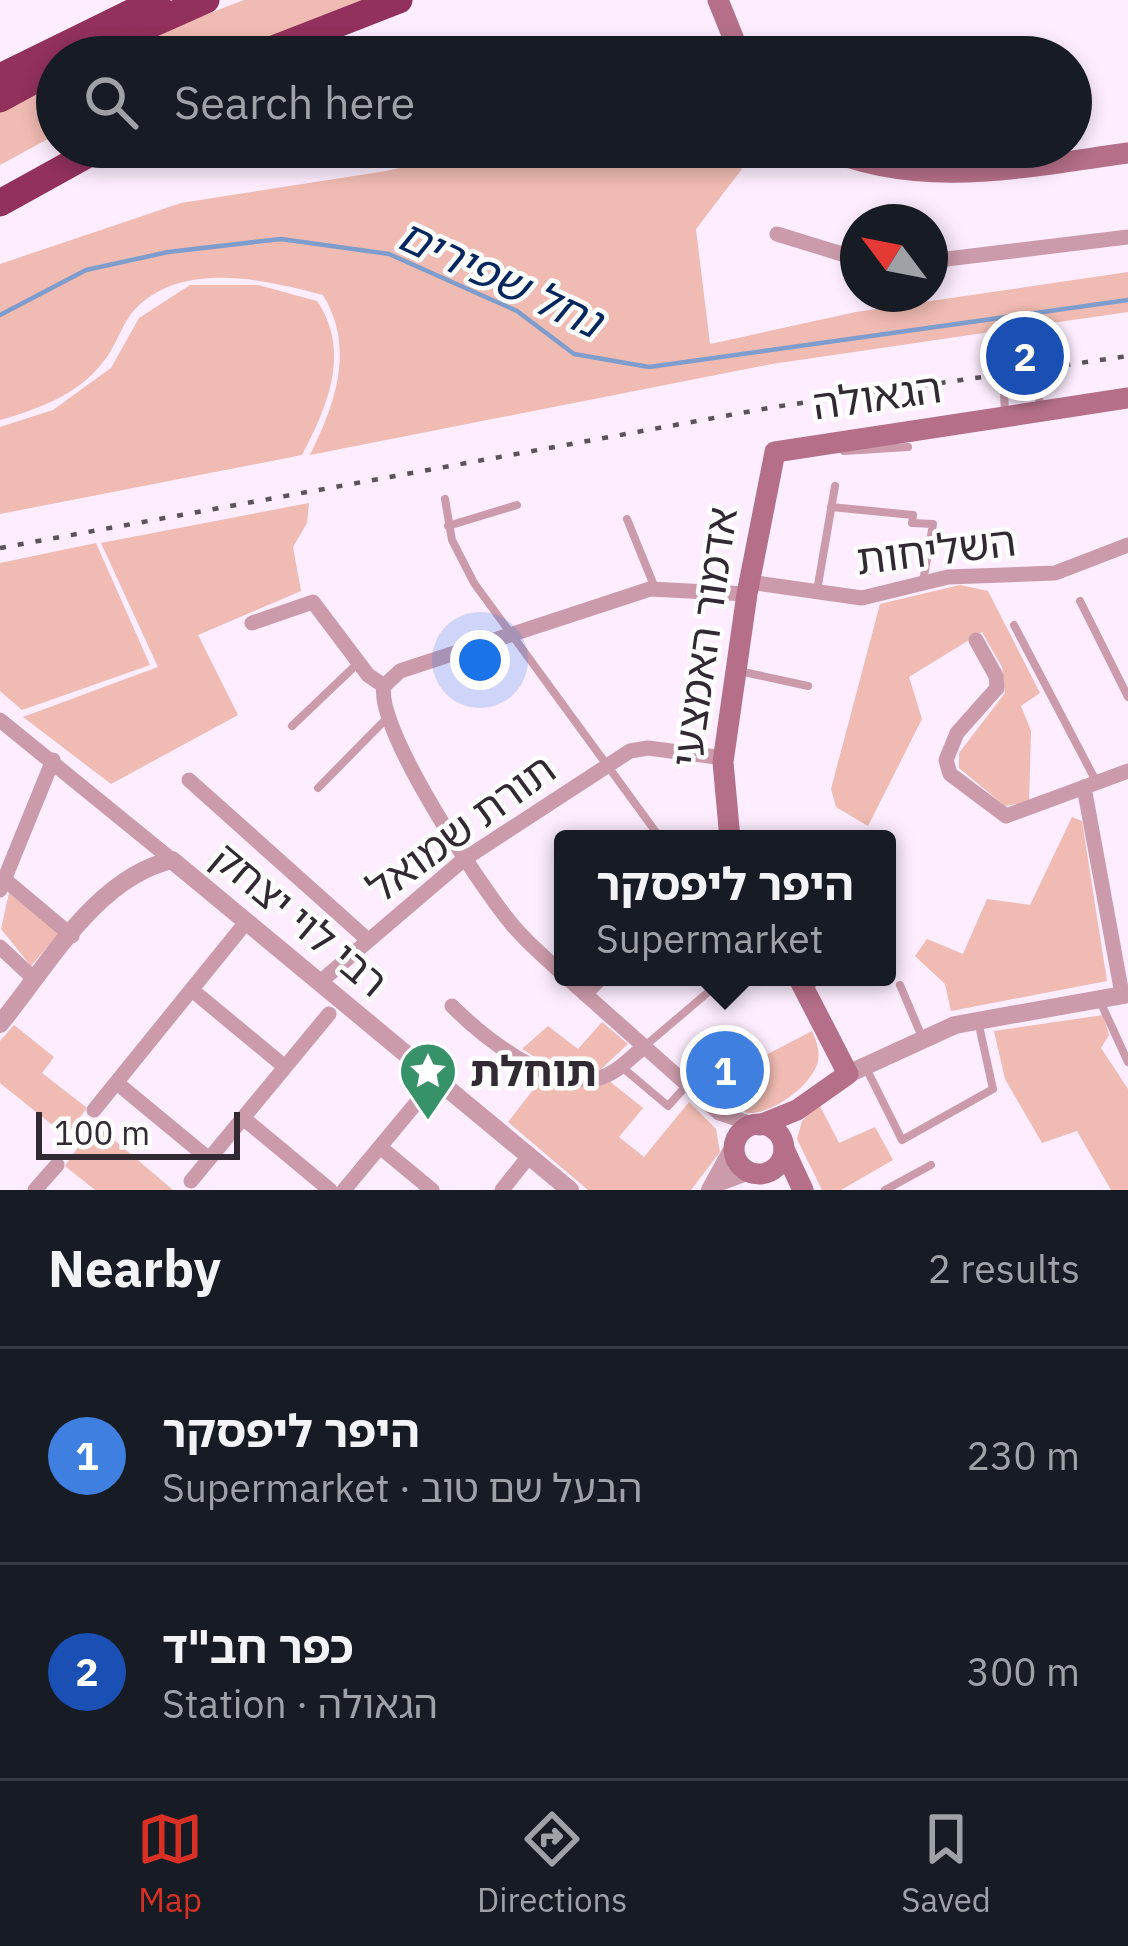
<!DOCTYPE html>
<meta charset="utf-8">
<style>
:root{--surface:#171b24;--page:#242831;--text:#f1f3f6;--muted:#9ea1a6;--line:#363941;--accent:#d93025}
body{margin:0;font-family:"IBM Plex Sans","Noto Sans Hebrew",sans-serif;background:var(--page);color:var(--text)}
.compass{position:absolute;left:840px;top:204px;width:108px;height:108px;border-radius:50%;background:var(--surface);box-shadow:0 6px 18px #0003;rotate:302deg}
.scale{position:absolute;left:36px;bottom:30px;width:204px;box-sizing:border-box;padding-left:12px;border:6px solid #322a32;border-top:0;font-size:33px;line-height:42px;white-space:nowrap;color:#322a32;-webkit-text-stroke:9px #fff;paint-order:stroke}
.you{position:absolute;left:480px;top:660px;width:42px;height:42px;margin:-30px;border:9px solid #fff;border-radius:50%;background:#1a73e8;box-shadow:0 0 0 18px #1a73e833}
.badge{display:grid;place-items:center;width:78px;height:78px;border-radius:50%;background:var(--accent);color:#fff;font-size:39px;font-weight:700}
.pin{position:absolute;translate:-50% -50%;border:6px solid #fff;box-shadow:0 3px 12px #0006}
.popup{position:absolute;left:554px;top:830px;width:342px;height:156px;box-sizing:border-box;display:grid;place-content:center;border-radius:12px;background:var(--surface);filter:drop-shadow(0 3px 9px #0005);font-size:39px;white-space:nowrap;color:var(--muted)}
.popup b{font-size:45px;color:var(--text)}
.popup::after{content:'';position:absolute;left:50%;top:100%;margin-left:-24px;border:24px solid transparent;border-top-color:var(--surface)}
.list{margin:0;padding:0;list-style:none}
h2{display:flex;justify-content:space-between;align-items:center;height:156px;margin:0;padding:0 48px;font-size:51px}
h2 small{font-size:39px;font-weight:400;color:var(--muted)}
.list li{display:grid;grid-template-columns:78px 1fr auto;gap:36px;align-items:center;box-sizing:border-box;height:216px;padding:0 48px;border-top:3px solid var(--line)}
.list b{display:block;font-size:45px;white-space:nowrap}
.list p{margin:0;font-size:39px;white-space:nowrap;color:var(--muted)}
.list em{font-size:39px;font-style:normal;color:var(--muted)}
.icon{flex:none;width:66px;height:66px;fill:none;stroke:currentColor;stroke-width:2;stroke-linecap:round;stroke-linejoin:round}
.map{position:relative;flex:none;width:1128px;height:1190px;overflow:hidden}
.search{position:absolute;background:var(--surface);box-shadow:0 6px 18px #0003;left:36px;right:36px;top:36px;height:132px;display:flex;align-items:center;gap:30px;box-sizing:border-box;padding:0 42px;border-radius:66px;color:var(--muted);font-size:45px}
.sheet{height:588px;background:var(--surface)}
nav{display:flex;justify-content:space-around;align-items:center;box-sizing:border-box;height:168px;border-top:3px solid var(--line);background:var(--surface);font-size:33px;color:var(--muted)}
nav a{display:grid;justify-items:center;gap:6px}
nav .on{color:var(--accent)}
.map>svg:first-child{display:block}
.green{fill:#f0bbb2}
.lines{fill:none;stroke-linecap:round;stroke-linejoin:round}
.stream{stroke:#7f9dcc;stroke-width:4.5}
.service{stroke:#cc9bab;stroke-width:8}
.minor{stroke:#cc9bab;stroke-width:15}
.tertiary{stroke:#cc9bab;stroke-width:18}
.secondary{stroke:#b56f89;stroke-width:21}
.motorway{stroke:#92315b;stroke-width:27}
.rail{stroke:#5b525b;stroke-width:4.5;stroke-dasharray:6 12;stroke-linecap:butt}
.labels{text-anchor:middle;stroke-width:9;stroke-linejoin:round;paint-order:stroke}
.street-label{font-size:42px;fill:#322a32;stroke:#fff}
.poi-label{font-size:42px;font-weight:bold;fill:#322a32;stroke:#fff;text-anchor:start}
.water-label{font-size:45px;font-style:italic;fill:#02275e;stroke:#fff}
</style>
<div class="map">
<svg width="1128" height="1190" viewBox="0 0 1128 1190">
<rect width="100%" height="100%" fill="#fdedfe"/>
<g class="green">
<path d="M244 0H378L227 57H95Z"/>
<path d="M57 75V134L0 165V103Z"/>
<path d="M490 147H722L742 169 696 229 710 344 856 312 1128 272V312L772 364 310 455C336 403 355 347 323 295 265 279 176 259 131 314 120 329 115 348 103 362 78 395 38 409 0 420V264L181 203 386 171Z"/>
<path d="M190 285H258L317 301C351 351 328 406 302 455L0 514V427L53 410 111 368 139 318Z"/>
<path d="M309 503 307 523 293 547 301 591 198 635 238 715 111 784 23 717 158 667 101 543Z"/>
<path d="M96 543 150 665 22 710 0 691V563Z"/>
<path d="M960 585 988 591 1040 693 1021 706 1031 731 1029 802 1005 806 959 768V753L1005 693 1002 667 982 632 909 677 922 719 868 826 836 807 831 789 880 604Z"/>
<path d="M1072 817 1082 821 1107 981 951 1011 945 984 915 956 927 939 963 954 987 899 1030 905Z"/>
<path d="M9 893 59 933 31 966 1 929Z"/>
<path d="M1103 1015 1109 1035 1101 1048 1128 1089V1190H1111L1077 1131 1042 1143 1005 1079 994 1031Z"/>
<path d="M602 1022 628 1044 598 1072 643 1108 619 1137 644 1157 689 1102 716 1129 720 1152 691 1190H588L508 1122 551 1067 522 1049 548 1026 578 1049Z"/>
<path d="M14 1025 54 1057 42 1073 87 1108 66 1136 0 1083V1041Z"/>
<path d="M812 1031C816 1040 820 1050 818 1061 813 1085 771 1115 747 1113L722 1098 766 1055Z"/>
<path d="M819 1104 839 1143 875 1127 893 1160 841 1190H822L797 1139 802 1121Z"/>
<path d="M94 1123 173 1190H95L65 1166Z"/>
</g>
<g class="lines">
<path class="stream" d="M0 315 86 270 168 252 281 239 389 254 517 311 574 354 649 367 1128 300"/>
<g class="service">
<path d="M1005 414 1004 391 1010 378 1026 376 1037 386 1041 410"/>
<path d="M844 451 908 447"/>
<path d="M445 499 452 540 474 583 661 839"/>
<path d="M831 507 913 515 912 523 933 524 923 582"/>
<path d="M627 519 655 588"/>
<path d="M448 526 517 505"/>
<path d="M817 591 835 486"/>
<path d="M1080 601 1128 697"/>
<path d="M1014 625 1097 783"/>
<path d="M739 671 808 686"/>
<path d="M292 726 356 665"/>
<path d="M318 788 387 718"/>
<path d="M900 985 922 1037"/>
<path d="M807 992 818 977"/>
<path d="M1099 999 1128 1062"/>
<path d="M646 1045 713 988 752 977"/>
<path d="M623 1068 668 1106 687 1085"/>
<path d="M866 1068 902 1140 993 1089 978 1021"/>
<path d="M885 1190 931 1165"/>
</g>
<g class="minor">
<path d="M777 234 858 259"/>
<path d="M930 261 1128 237"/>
<path d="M749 582 862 598 948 577 1055 573 1128 545"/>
<path d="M252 623 313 602 368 675 384 686"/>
<path d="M976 640 996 676 997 688 957 733 946 760 950 774 1006 816 1128 771"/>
<path d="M384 686 400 671 650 589 747 594"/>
<path d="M384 686C375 728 479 884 510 922 525 941 544 957 563 974"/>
<path d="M0 720 172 860"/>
<path d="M189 780 368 940"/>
<path d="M1084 787 1122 994"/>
<path d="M4 879 72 936"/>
<path d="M0 890 53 760"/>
<path d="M0 947 30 975"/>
<path d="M566 977 719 1113 755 1125"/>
<path d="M320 982 463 860 630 751 648 748 724 758"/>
<path d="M192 990 285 1067"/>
<path d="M585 994 602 977"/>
<path d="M452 1006C485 1039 549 1090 599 1078 616 1074 631 1057 645 1046"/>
<path d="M117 1083 209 1159"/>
<path d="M94 1110 247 921"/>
<path d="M243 1118 330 1190"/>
<path d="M380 1147 432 1190"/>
<path d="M191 1181 329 1014"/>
<path d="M35 1190 57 1165"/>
<path d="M344 1190 427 1090"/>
<path d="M502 1190 529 1156"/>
</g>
<g class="tertiary">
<path d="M0 1024C48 966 95 878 172 860L570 1190"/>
<path d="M848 1074 955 1025 1128 994"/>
<path d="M717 1183 749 1171"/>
<path d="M710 1190 733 1148"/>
</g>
<g class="secondary">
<path d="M718 0 741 57"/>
<path d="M821 147C919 191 1025 167 1128 153"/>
<path d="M730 839 723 762 747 594 775 452 1128 398"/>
<circle cx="759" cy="1149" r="25"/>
<path d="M760 1125 797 1110 848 1074 798 977"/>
<path d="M784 1149 803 1190"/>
</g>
<g class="motorway">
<path d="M78 57 206 0"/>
<path d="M253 57 399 0"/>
<path d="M0 77 157 0"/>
<path d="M0 99 57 68"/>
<path d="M0 203 101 147"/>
</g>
<path class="rail" d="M0 548 774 407 1128 356"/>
</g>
<defs>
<g id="sight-pin" transform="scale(3)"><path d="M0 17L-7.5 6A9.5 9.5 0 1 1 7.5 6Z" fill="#379269" stroke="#fff"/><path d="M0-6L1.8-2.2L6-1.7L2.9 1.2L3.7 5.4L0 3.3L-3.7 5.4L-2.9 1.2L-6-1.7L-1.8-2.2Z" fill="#fff"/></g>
</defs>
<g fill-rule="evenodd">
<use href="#sight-pin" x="428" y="1071"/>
</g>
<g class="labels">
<g class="street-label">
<text transform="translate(877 396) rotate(-8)" y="15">הגאולה</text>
<text transform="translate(936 550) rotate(-7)" y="15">השליחות</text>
<text transform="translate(704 637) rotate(-82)" y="15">אדמור האמצעי</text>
<text transform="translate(461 828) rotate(-36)" y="15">תורת שמואל</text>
<text transform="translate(300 919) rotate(40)" y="15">רבי לוי יצחק</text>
</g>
<g class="poi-label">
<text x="470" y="1086">תוחלת</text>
</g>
<g class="water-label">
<text transform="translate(500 278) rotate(25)" y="16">נחל שפירים</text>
</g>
</g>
</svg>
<svg class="compass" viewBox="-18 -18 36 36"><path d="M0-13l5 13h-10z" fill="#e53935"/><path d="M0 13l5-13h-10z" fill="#9ea1a6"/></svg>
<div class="scale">100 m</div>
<div class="you"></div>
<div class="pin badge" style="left:725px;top:1070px;background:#3f7fe0">1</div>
<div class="popup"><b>היפר ליפסקר</b>Supermarket</div>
<div class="pin badge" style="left:1025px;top:356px;background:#1a4fb4">2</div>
<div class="search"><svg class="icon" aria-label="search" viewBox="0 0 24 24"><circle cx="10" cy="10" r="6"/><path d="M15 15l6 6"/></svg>Search here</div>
</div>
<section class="sheet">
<h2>Nearby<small>2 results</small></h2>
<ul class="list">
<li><span class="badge" style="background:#3f7fe0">1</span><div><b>היפר ליפסקר</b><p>Supermarket · הבעל שם טוב</p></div><em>230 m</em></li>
<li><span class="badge" style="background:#1a4fb4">2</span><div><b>כפר חב&quot;ד</b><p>Station · הגאולה</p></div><em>300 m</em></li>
</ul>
</section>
<nav>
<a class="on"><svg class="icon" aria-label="map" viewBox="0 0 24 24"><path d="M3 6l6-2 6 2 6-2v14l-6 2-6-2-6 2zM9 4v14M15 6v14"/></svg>Map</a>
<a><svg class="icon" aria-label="directions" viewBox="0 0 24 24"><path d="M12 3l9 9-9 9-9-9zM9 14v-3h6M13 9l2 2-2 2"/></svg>Directions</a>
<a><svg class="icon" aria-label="saved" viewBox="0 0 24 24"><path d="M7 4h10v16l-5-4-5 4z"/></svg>Saved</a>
</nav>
